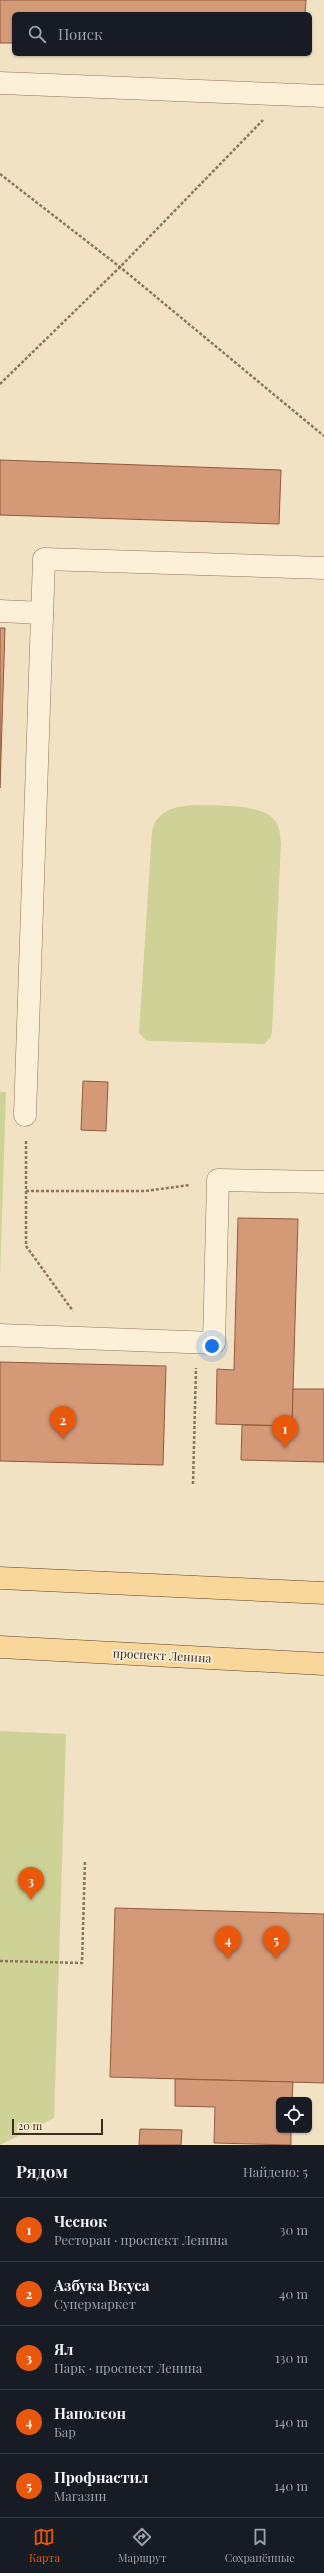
<!DOCTYPE html>
<html lang="ru">
<meta charset="utf-8">
<style>
:root{--surface:#171b24;--page:#242831;--text:#f1f3f6;--muted:#9ea1a6;--line:#363941;--accent:#ea580c}
body{margin:0;font-family:"Playfair Display",serif;background:var(--page);color:var(--text)}
.controls{position:absolute;right:12px;bottom:12px;display:grid;overflow:hidden;border-radius:6px;box-shadow:0 1px 3px #0004}
.controls button{width:36px;height:36px;display:grid;place-items:center;padding:0;border:0;border-bottom:1px solid var(--line);background:var(--surface);color:var(--text);font:20px sans-serif}
.scale{position:absolute;left:12px;bottom:10px;width:91px;box-sizing:border-box;padding-left:4px;border:2px solid #3e2c1e;border-top:0;font-size:11px;line-height:14px;white-space:nowrap;color:#3e2c1e;-webkit-text-stroke:3px #f9edd5;paint-order:stroke}
.you{position:absolute;left:212px;top:1346px;width:14px;height:14px;margin:-10px;border:3px solid #fff;border-radius:50%;background:#1a73e8;box-shadow:0 0 0 6px #1a73e833}
.badge{display:grid;place-items:center;width:26px;height:26px;border-radius:50%;background:var(--accent);color:#fff;font-size:13px;font-weight:700}
.pin{position:absolute;translate:-50% -33px;filter:drop-shadow(0 1px 2px #0008)}
.pin::after{content:'';position:absolute;top:21px;width:14px;height:12px;background:inherit;clip-path:polygon(0 0,100% 0,50% 100%)}
.list{margin:0;padding:0;list-style:none}
h2{display:flex;justify-content:space-between;align-items:center;height:52px;margin:0;padding:0 16px;font-size:17px}
h2 small{font-size:13px;font-weight:400;color:var(--muted)}
.list li{display:grid;grid-template-columns:26px 1fr auto;gap:12px;align-items:center;box-sizing:border-box;height:64px;padding:0 16px;border-top:1px solid var(--line)}
.list b{display:block;font-size:15px;white-space:nowrap}
.list p{margin:0;font-size:13px;white-space:nowrap;color:var(--muted)}
.list em{font-size:13px;font-style:normal;color:var(--muted)}
.icon{flex:none;width:22px;height:22px;fill:none;stroke:currentColor;stroke-width:2;stroke-linecap:round;stroke-linejoin:round}
.map{position:relative;flex:none;width:324px;height:2145px;overflow:hidden}
.search{position:absolute;background:var(--surface);box-shadow:0 1px 3px #0004;left:12px;right:12px;top:12px;height:44px;display:flex;align-items:center;gap:10px;box-sizing:border-box;padding:0 14px;border-radius:6px;color:var(--muted);font-size:15px}
.sheet{height:372px;background:var(--surface)}
nav{display:flex;justify-content:space-around;align-items:center;box-sizing:border-box;height:56px;border-top:1px solid var(--line);background:var(--surface);font-size:11px;color:var(--muted)}
nav a{display:grid;justify-items:center;gap:2px}
nav .on{color:var(--accent)}
.map>svg:first-child{display:block}
.green{fill:#ced297}
.building{fill:#d49977;stroke:#91593c}
.lines{fill:none;stroke-linecap:round;stroke-linejoin:round}
.minor-casing{stroke:#907358;stroke-width:23}
.major-casing{stroke:#5d412d;stroke-width:23}
.path{stroke:#907358;stroke-width:2.5;stroke-dasharray:3 2;stroke-linecap:butt}
.minor{stroke:#fcf0d9;stroke-width:22}
.major{stroke:#f9d699;stroke-width:22}
.labels{text-anchor:middle;stroke-width:3.5;stroke-linejoin:round;paint-order:stroke}
.street-label{font-size:12px;fill:#3e2c1e;stroke:#f9edd5}
</style>
<div class="map">
<svg width="324" height="2145" viewBox="0 0 324 2145">
<rect width="100%" height="100%" fill="#f2e2c4"/>
<g class="green">
<path d="M192 805C212 806 268 802 277 824 280 830 280 837 281 843L272 1032 271 1037 264 1044 151 1041 146 1040 139 1033 152 831C157 811 173 807 192 805Z"/>
<path d="M0 1092H6L0 1276Z"/>
<path d="M0 1731 66 1734 54 2118 0 2145Z"/>
</g>
<g class="building">
<path d="M0 0H306L305 14H14V43H0Z"/>
<path d="M0 460 281 470 279 524 0 515Z"/>
<path d="M0 628H5L0 788Z"/>
<path d="M83 1081 108 1082 106 1131 81 1130Z"/>
<path d="M238 1218 298 1219 292 1426 216 1424 217 1369 234 1370Z"/>
<path d="M0 1362 166 1366 163 1465 0 1461Z"/>
<path d="M293 1389H324V1462L241 1460 242 1425 292 1426Z"/>
<path d="M115 1908 324 1914V2083L110 2077Z"/>
<path d="M175 2079 293 2082 292 2100H279V2130H291V2145L214 2143 215 2107 175 2106Z"/>
<path d="M140 2129 182 2130 181 2145H139Z"/>
</g>
<g class="lines">
<g class="minor-casing">
<g id="minor">
<path d="M0 83 324 96"/>
<path d="M0 611 42 613"/>
<path d="M25 1115 44 559 324 568"/>
<path d="M0 1335 214 1343 218 1180 324 1182"/>
</g>
</g>
<g class="major-casing">
<g id="major">
<path d="M0 1578 324 1593"/>
<path d="M0 1647 324 1664"/>
</g>
</g>
<g class="path">
<path d="M0 174 120 267 324 436"/>
<path d="M0 384 120 267 263 120"/>
<path d="M26 1141V1246L73 1311"/>
<path d="M26 1191H145L190 1185"/>
<path d="M193 1484 196 1368"/>
<path d="M0 1961 82 1963 85 1860"/>
</g>
<use href="#minor" class="minor"/>
<use href="#major" class="major"/>
</g>
<g class="labels">
<g class="street-label">
<text transform="translate(162 1656) rotate(3)" y="4">проспект Ленина</text>
</g>
</g>
</svg>
<div class="controls">
<button><svg class="icon" aria-label="locate" viewBox="0 0 24 24"><circle cx="12" cy="12" r="6"/><path d="M12 2v4M12 18v4M2 12h4M18 12h4"/></svg></button>
</div>
<div class="scale">20 m</div>
<div class="you"></div>
<div class="pin badge" style="left:285px;top:1448px">1</div>
<div class="pin badge" style="left:63px;top:1439px">2</div>
<div class="pin badge" style="left:31px;top:1900px">3</div>
<div class="pin badge" style="left:228px;top:1959px">4</div>
<div class="pin badge" style="left:276px;top:1959px">5</div>
<div class="search"><svg class="icon" aria-label="search" viewBox="0 0 24 24"><circle cx="10" cy="10" r="6"/><path d="M15 15l6 6"/></svg>Поиск</div>
</div>
<section class="sheet">
<h2>Рядом<small>Найдено: 5</small></h2>
<ul class="list">
<li><span class="badge">1</span><div><b>Чеснок</b><p>Ресторан · проспект Ленина</p></div><em>30 m</em></li>
<li><span class="badge">2</span><div><b>Азбука Вкуса</b><p>Супермаркет</p></div><em>40 m</em></li>
<li><span class="badge">3</span><div><b>Ял</b><p>Парк · проспект Ленина</p></div><em>130 m</em></li>
<li><span class="badge">4</span><div><b>Наполеон</b><p>Бар</p></div><em>140 m</em></li>
<li><span class="badge">5</span><div><b>Профнастил</b><p>Магазин</p></div><em>140 m</em></li>
</ul>
</section>
<nav>
<a class="on"><svg class="icon" aria-label="map" viewBox="0 0 24 24"><path d="M3 6l6-2 6 2 6-2v14l-6 2-6-2-6 2zM9 4v14M15 6v14"/></svg>Карта</a>
<a><svg class="icon" aria-label="directions" viewBox="0 0 24 24"><path d="M12 3l9 9-9 9-9-9zM9 14v-3h6M13 9l2 2-2 2"/></svg>Маршрут</a>
<a><svg class="icon" aria-label="saved" viewBox="0 0 24 24"><path d="M7 4h10v16l-5-4-5 4z"/></svg>Сохранённые</a>
</nav>
